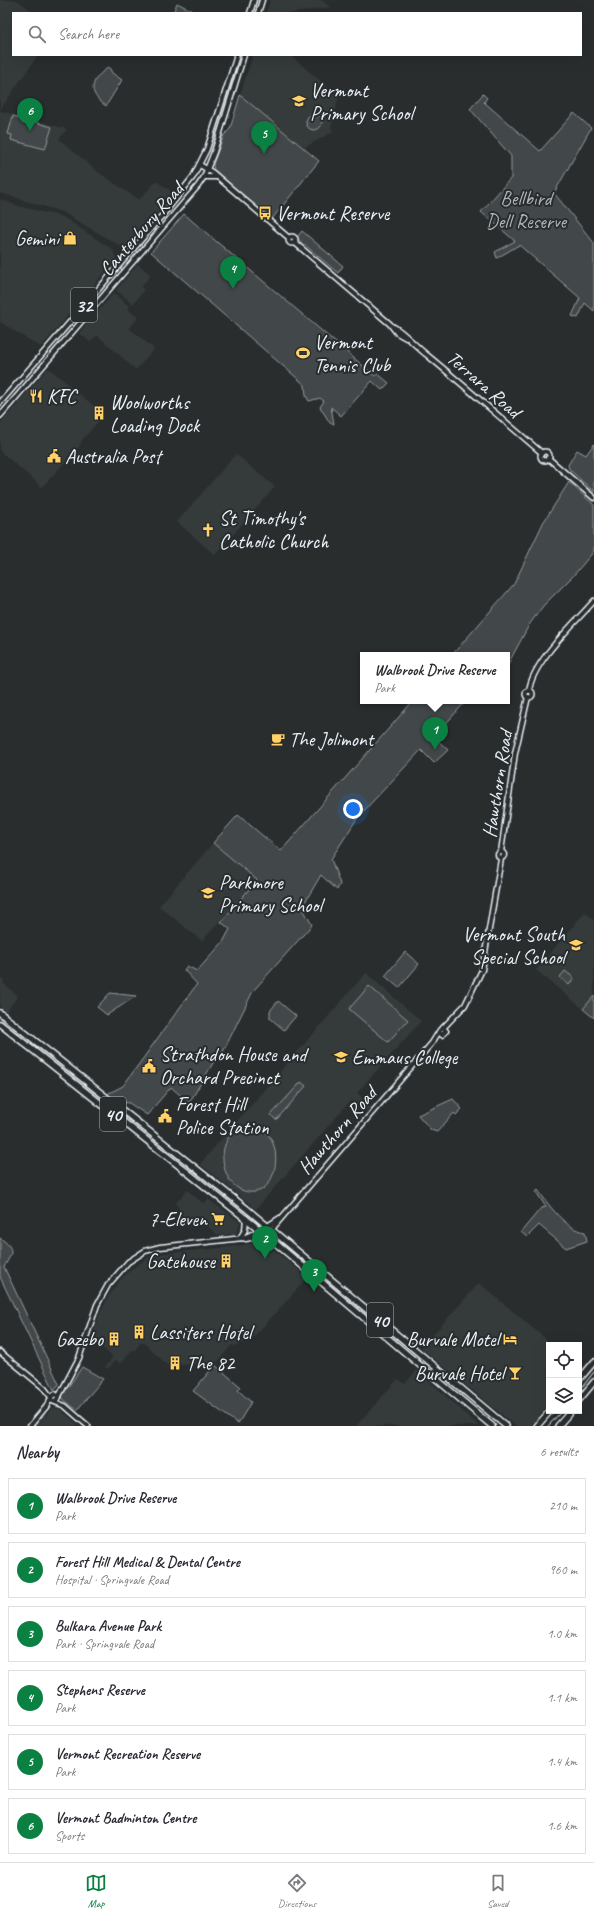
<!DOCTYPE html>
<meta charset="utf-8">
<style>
:root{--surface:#fff;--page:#f2f2f3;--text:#2b2b33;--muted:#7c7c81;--line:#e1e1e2;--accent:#0b8043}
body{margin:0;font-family:Caveat,sans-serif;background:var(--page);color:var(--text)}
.controls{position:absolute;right:12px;bottom:12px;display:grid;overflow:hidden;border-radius:0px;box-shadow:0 4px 16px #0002}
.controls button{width:36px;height:36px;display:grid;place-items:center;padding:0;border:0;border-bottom:1px solid var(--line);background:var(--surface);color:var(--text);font:20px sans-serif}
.you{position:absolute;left:353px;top:809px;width:14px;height:14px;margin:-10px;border:3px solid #fff;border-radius:50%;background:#1a73e8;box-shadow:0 0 0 6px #1a73e833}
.badge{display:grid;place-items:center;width:26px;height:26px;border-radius:50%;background:var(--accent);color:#fff;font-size:13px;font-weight:700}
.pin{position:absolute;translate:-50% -33px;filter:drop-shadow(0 1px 2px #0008)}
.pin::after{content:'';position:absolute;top:21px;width:14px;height:12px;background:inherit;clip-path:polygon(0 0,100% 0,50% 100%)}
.popup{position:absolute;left:360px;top:652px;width:150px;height:52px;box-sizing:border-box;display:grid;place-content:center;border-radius:0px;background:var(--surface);filter:drop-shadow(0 1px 3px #0005);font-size:13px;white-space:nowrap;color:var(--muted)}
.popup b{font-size:15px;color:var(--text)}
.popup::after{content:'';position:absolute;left:50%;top:100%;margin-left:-8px;border:8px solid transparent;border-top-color:var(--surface)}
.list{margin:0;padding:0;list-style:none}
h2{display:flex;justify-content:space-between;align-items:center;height:52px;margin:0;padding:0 16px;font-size:17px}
h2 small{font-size:13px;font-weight:400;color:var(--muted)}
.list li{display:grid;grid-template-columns:26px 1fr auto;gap:12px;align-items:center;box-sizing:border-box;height:56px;margin:0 8px 8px;padding:0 8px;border:1px solid var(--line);border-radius:0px}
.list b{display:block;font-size:15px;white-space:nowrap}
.list p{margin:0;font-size:13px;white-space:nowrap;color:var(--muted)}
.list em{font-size:13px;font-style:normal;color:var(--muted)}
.icon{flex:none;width:22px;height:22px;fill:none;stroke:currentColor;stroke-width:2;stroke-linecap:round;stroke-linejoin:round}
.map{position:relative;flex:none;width:594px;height:1426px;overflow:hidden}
.search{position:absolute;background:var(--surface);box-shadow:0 4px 16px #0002;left:12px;right:12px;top:12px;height:44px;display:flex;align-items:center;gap:10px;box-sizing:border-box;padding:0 14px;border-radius:0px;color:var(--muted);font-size:15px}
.sheet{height:436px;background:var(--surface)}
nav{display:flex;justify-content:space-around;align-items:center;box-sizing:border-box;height:56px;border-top:1px solid var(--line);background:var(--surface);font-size:11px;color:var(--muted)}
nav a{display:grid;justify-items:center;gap:2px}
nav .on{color:var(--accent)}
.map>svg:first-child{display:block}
.built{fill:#363a3b}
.green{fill:#424648;stroke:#959ca0}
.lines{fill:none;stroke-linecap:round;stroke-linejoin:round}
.major-casing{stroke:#e8f1f8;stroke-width:7}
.highway-casing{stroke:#e8f1f8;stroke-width:8}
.major{stroke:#2a2d2e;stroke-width:4}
.highway{stroke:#2a2d2e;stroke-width:5}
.tram{stroke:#e8f1f8;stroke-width:1}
.labels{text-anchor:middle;stroke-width:4;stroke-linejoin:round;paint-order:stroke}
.shield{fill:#2a2d2e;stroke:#afb6bb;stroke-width:1}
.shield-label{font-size:19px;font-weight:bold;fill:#e8f1f8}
.poi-label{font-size:20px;fill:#e8f1f8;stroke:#2a2d2e;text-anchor:start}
.park-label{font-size:20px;fill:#aeb5ba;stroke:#2a2d2e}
.street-label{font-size:20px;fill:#e8f1f8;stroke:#2a2d2e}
</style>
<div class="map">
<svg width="594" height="1426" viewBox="0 0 594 1426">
<rect width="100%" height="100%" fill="#2a2d2e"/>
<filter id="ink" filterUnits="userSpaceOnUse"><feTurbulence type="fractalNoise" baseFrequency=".025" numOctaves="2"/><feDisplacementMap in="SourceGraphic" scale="8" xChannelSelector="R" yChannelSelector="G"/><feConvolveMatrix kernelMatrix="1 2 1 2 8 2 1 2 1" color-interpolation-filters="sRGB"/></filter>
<g filter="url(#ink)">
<g class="built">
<path d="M0 0H17L35 13H13V55H38L0 110Z"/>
<path d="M270 0H321L331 7 293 13H266Z"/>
<path d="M253 55H290L339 97 331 127 333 132 303 148 240 95Z"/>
<path d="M0 111 67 129 59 139 98 172 139 200 156 181 174 193 128 247 124 248 62 212 0 193Z"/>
<path d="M0 199 18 206 63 217 113 250 116 259 41 347 0 322Z"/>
<path d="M138 264 151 275 141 287 144 290 133 304 116 290Z"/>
<path d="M114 293 130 307 128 309 138 318 129 328 154 349 136 370 97 335 90 342 79 333Z"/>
<path d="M47 369H50L101 412 103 416 82 440 79 447 42 487 0 451V424Z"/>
<path d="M236 454 275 487 215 555 177 522Z"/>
<path d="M213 843 257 880 221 922 220 921 202 941 159 906Z"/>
<path d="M585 912 594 920V996L583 1009 536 970Z"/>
<path d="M366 973 421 1021 357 1093 371 1106 366 1112 351 1100 256 1209 200 1164Z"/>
<path d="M0 977 4 981 3 983 18 996 6 1012 0 1007Z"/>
<path d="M187 1190 204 1204 208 1199 240 1222 236 1234 218 1235 196 1217 186 1223 176 1203Z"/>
<path d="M264 1242 306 1276V1279L252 1339 237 1346 232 1345 217 1362 168 1366 142 1341 134 1351 132 1350 121 1364 116 1360 108 1369 105 1367 113 1357 92 1339 99 1315 109 1296 121 1279 133 1268 150 1256 159 1254 229 1247Z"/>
<path d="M479 1283 553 1345H549V1404L530 1426H516L421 1348Z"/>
<path d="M417 1370 479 1426H356L398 1379 405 1384Z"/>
<path d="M52 1408 60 1409 79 1426H36Z"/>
</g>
<g class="green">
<path d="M177 3 191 10 189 13H173Z"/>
<path d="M109 67 112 73 122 80 106 106C86 92 91 79 109 67Z"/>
<path d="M483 94 487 98 484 102 540 151 574 113 591 128 554 193 594 243V311L585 303 578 318 572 316 580 298 519 245 497 258 495 252 515 241 481 212 511 178V156L470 109Z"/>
<path d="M240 95 319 161 271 220 214 171 213 164 224 135 230 129Z"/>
<circle cx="314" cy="122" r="8"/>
<path d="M13 116 52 127 45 149 11 140 12 135 8 134Z"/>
<path d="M184 214 375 376 378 374 389 383 382 390 372 381 341 416 331 407 334 424 330 423 320 407 324 401 320 398 309 401 306 396 305 385 151 252Z"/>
<path d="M302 231 343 266 338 273 298 239V236Z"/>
<path d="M594 444V492L569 469 568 465 577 450 586 455Z"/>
<path d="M569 482 594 505V551L573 576 543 606 529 625 507 666V655H452L514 584 543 523Z"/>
<path d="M413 701H466L434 737 448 750 434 763 421 750 358 817 331 859 340 884 337 890 321 875 302 907 312 925 253 991 222 1054 219 1053 189 1103 171 1087 147 1115 129 1103 118 1102 107 1094 123 1086 197 984 184 970 187 966 197 971 223 942 230 929 221 922 257 880 213 843 238 815 281 851Z"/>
<path d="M405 952 419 964 399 988 385 976Z"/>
<path d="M565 971 574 978 569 985 560 977Z"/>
<path d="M369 986 408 1020 388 1042 349 1009Z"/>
<path d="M110 993 136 996 107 1015 97 1007Z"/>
<path d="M594 996V1018L583 1009Z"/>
<path d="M278 1001 296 1016 284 1030 270 1018V1011Z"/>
<path d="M301 1082 306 1086 276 1120 271 1115Z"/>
<path d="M453 1099 462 1109 456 1115 454 1113 437 1132 431 1130 418 1115Z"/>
<path d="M246 1126C285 1122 283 1188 255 1192 220 1196 209 1135 246 1126Z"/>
<path d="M538 1190C548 1204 566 1230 585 1232L587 1241 566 1248 539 1225 527 1237 521 1232 541 1208 546 1207 536 1192Z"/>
<path d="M0 1238C16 1249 12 1253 4 1267L59 1384 54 1390 0 1277Z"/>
<path d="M215 1365 241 1387 238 1390 251 1402 238 1424 193 1391Z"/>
<path d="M82 1367 103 1379 77 1410 63 1399 62 1396Z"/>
</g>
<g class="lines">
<g class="major-casing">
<g id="major">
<path d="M250 13 254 0"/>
<path d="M258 13 262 0"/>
<path d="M200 165 213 173 289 238"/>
<path d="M204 177H217"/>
<circle cx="292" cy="240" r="3.5"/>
<path d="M294 242 390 324 397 333 406 338"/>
<path d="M394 327C405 333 416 347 427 355 466 387 503 420 542 453"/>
<path d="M0 403 166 211 193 177 207 149 237 55"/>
<path d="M0 416 198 186 204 177 214 152 244 55"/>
<circle cx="545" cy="456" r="4.5"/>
<path d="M548 458 594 498"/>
<circle cx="529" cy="694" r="3.5"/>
<path d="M529 691C532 662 575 623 594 601"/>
<circle cx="501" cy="855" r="3"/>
<path d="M501 852 515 753 528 697"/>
<path d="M443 1028 465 1005 482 970 501 859"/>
<path d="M240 1238 245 1230 246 1218"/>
<path d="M243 1238 263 1229 280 1218"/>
<path d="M0 1352 44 1388 51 1397"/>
<path d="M59 1396 79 1358 97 1305 108 1285 128 1262 145 1251 160 1247 243 1238 246 1239 258 1236 272 1229 432 1043 440 1030 443 1028 446 1031 442 1035 439 1032"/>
<path d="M55 1401 59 1397 55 1394 51 1397 52 1401 65 1406 88 1426"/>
<path d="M30 1426 46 1407 51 1398"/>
</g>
</g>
<g class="highway-casing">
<g id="highway">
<path d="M0 1013 247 1209 506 1426"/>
<path d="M0 1024 260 1230 492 1426"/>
<path d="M579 1380 594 1362"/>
<path d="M579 1400 594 1382"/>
<path d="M537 1426 550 1411"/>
<path d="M558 1426 571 1411"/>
</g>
</g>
<use href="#major" class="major"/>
<use href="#highway" class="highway"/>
<g class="tram">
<path d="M579 1391 594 1372"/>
<path d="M548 1426 562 1411"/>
</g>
</g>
</g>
<defs>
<g id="school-bare" transform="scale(1.08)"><path d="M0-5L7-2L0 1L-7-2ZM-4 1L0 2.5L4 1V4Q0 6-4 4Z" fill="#ffd166" stroke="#2a2d2e" stroke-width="2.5" paint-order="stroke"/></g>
<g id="bus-bare" transform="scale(1.08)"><path d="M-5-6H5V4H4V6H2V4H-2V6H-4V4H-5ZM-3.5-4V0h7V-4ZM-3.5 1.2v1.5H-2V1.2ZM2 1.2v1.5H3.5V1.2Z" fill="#ffd166" stroke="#2a2d2e" stroke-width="2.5" paint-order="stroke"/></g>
<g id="shop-bare" transform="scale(1.08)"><path d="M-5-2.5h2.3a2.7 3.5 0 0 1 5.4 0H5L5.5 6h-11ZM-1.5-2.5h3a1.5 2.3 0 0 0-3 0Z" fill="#ffd166" stroke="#2a2d2e" stroke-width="2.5" paint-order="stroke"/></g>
<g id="stadium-bare" transform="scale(1.08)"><path d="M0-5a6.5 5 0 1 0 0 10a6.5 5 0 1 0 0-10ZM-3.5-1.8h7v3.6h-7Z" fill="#ffd166" stroke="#2a2d2e" stroke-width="2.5" paint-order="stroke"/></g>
<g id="restaurant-bare" transform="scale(1.08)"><path d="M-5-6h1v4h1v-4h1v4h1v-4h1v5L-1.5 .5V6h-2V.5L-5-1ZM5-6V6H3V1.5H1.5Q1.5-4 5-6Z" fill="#ffd166" stroke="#2a2d2e" stroke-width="2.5" paint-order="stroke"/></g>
<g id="building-bare" transform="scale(1.08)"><path d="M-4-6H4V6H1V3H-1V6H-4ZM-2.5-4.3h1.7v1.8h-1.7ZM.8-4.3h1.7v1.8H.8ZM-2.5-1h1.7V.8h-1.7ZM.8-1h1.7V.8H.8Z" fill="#ffd166" stroke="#2a2d2e" stroke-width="2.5" paint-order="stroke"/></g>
<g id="civic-bare" transform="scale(1.08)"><path d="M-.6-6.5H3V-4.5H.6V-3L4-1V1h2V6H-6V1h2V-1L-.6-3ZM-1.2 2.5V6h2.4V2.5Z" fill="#ffd166" stroke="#2a2d2e" stroke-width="2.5" paint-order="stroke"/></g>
<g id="church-bare" transform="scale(1.08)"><path d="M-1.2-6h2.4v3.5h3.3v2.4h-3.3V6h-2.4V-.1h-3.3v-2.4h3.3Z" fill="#ffd166" stroke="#2a2d2e" stroke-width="2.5" paint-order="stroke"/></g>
<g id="cafe-bare" transform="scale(1.08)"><path d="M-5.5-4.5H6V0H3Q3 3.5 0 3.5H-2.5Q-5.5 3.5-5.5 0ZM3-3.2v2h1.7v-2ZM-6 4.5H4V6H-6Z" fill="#ffd166" stroke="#2a2d2e" stroke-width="2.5" paint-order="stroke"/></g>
<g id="supermarket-bare" transform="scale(1.08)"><path d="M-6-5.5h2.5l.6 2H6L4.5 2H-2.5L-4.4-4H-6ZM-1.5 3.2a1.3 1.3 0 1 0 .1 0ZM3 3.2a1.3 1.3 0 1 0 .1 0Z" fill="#ffd166" stroke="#2a2d2e" stroke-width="2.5" paint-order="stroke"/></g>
<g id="hotel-bare" transform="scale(1.08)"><path d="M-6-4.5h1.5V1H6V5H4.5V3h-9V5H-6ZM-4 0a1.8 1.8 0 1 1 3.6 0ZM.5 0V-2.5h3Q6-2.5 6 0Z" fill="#ffd166" stroke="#2a2d2e" stroke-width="2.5" paint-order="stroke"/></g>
<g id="bar-bare" transform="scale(1.08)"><path d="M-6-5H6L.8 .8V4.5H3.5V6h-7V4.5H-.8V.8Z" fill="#ffd166" stroke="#2a2d2e" stroke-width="2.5" paint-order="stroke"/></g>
</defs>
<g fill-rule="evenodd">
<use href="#school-bare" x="299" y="101"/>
<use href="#bus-bare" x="265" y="213"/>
<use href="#shop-bare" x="70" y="238"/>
<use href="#stadium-bare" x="303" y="353"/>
<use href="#restaurant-bare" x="36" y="396"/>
<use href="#building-bare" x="99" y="413"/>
<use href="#civic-bare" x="54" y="456"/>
<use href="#church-bare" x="208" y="530"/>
<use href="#cafe-bare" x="278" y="739"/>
<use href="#school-bare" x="208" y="893"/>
<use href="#school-bare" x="576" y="945"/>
<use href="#school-bare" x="341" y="1057"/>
<use href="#civic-bare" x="149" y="1066"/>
<use href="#civic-bare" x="165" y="1116"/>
<use href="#supermarket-bare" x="218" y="1219"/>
<use href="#building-bare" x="226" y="1261"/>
<use href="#building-bare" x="139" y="1332"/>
<use href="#building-bare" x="114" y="1339"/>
<use href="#hotel-bare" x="510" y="1339"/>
<use href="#building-bare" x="175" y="1363"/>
<use href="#bar-bare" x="515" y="1373"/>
</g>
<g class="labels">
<g class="shield">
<rect x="71" y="288" width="26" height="34" rx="3"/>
<rect x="100" y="1097" width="26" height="34" rx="3"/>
<rect x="367" y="1303" width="26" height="34" rx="3"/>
</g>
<g class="shield-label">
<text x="84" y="312">32</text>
<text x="113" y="1121">40</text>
<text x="380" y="1327">40</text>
</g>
<g class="poi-label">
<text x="310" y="97">Vermont<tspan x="310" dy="23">Primary School</tspan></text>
<text x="276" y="220">Vermont Reserve</text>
<text x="59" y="245" text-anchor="end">Gemini</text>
<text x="314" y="349">Vermont<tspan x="314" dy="23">Tennis Club</tspan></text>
<text x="47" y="403">KFC</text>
<text x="110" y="409">Woolworths<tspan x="110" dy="23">Loading Dock</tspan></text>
<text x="65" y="463">Australia Post</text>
<text x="219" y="525">St Timothy's<tspan x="219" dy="23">Catholic Church</tspan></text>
<text x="289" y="746">The Jolimont</text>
<text x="219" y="889">Parkmore<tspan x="219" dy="23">Primary School</tspan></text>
<text x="565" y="941" text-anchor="end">Vermont South<tspan x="565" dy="23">Special School</tspan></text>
<text x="160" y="1061">Strathdon House and<tspan x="160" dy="23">Orchard Precinct</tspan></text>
<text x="352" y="1064">Emmaus College</text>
<text x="176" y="1111">Forest Hill<tspan x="176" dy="23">Police Station</tspan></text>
<text x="207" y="1226" text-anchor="end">7-Eleven</text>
<text x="215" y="1268" text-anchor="end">Gatehouse</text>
<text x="150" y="1339">Lassiters Hotel</text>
<text x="103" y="1346" text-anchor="end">Gazebo</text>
<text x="499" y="1346" text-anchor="end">Burvale Motel</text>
<text x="186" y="1370">The 82</text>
<text x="504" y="1380" text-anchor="end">Burvale Hotel</text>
</g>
<g class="park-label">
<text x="526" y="205">Bellbird<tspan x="526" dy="23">Dell Reserve</tspan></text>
</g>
<g class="street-label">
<text transform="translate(141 229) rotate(-49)" y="7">Canterbury Road</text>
<text transform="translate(484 384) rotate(41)" y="7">Terrara Road</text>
<text transform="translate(497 784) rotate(-81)" y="7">Hawthorn Road</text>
<text transform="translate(337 1130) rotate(-49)" y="7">Hawthorn Road</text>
</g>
</g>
</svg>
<div class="controls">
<button><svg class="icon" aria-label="locate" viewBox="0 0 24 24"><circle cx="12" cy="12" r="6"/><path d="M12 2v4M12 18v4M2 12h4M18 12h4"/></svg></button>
<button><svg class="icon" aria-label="layers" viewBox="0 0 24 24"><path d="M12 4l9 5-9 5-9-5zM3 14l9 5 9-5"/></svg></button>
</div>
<div class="you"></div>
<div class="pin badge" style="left:435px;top:750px">1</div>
<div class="popup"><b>Walbrook Drive Reserve</b>Park</div>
<div class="pin badge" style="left:265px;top:1259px">2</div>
<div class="pin badge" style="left:314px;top:1292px">3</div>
<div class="pin badge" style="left:233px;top:289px">4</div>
<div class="pin badge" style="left:264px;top:154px">5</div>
<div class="pin badge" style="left:30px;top:131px">6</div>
<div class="search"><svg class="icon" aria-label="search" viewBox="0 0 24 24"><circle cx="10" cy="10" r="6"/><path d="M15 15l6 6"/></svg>Search here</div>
</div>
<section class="sheet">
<h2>Nearby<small>6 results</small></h2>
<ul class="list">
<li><span class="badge">1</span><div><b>Walbrook Drive Reserve</b><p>Park</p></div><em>210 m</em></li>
<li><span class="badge">2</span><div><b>Forest Hill Medical &amp; Dental Centre</b><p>Hospital · Springvale Road</p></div><em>960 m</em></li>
<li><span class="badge">3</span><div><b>Bulkara Avenue Park</b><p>Park · Springvale Road</p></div><em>1.0 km</em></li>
<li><span class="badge">4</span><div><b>Stephens Reserve</b><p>Park</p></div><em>1.1 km</em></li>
<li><span class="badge">5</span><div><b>Vermont Recreation Reserve</b><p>Park</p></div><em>1.4 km</em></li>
<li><span class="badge">6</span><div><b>Vermont Badminton Centre</b><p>Sports</p></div><em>1.6 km</em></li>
</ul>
</section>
<nav>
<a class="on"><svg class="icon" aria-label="map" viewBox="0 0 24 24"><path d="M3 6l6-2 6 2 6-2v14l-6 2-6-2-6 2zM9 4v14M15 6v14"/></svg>Map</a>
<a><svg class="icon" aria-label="directions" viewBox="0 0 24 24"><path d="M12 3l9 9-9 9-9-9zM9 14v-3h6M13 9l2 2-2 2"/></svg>Directions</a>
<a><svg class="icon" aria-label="saved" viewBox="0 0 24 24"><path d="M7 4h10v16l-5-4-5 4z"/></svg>Saved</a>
</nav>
